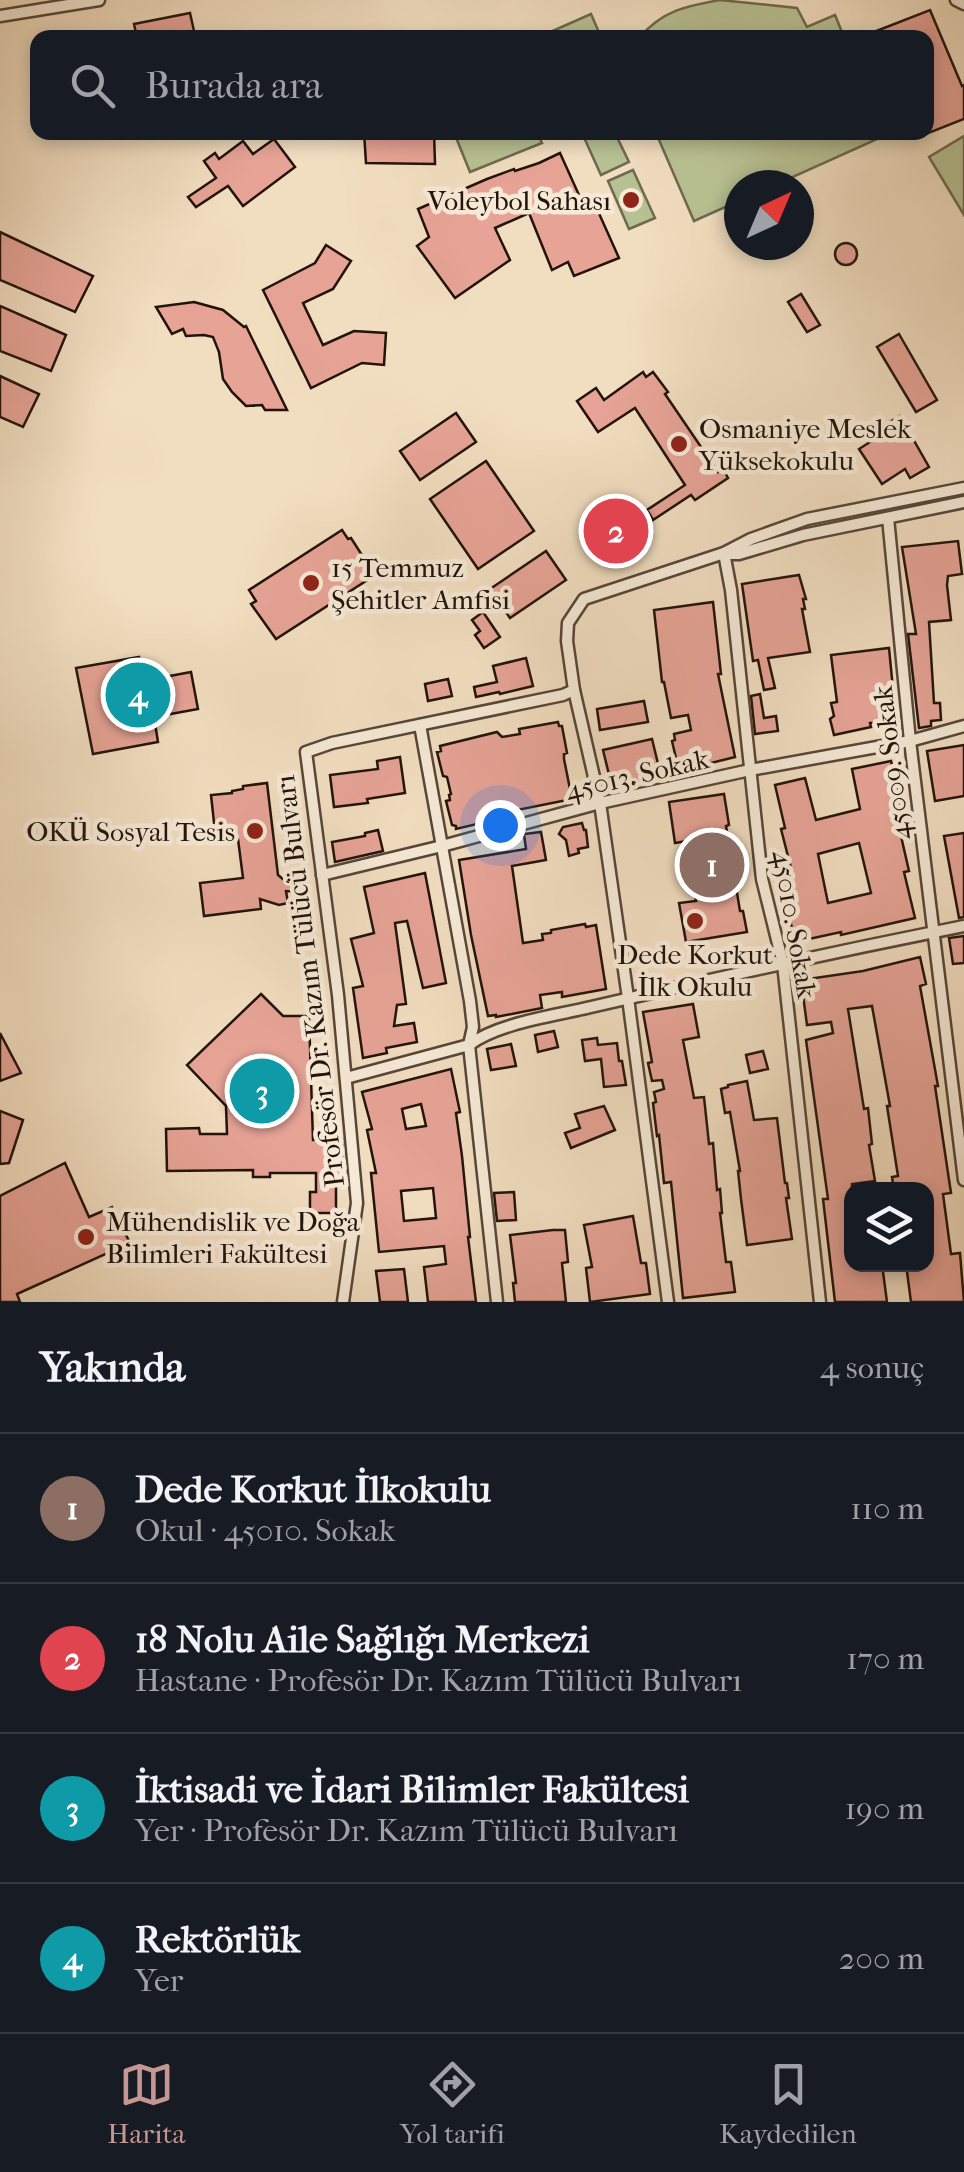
<!DOCTYPE html>
<html lang="tr">
<meta charset="utf-8">
<style>
:root{--surface:#171b24;--page:#242831;--text:#f1f3f6;--muted:#9ea1a6;--line:#363941;--accent:#c59692}
body{margin:0;font-family:"IM FELL French Canon",serif;background:var(--page);color:var(--text)}
.controls{position:absolute;right:30px;bottom:30px;display:grid;overflow:hidden;border-radius:20px;box-shadow:0 5px 15px #0003}
.controls button{width:90px;height:90px;display:grid;place-items:center;padding:0;border:0;border-bottom:2px solid var(--line);background:var(--surface);color:var(--text);font:50px sans-serif}
.compass{position:absolute;left:724px;top:170px;width:90px;height:90px;border-radius:50%;background:var(--surface);box-shadow:0 5px 15px #0003;rotate:44deg}
.you{position:absolute;left:500px;top:825px;width:35px;height:35px;margin:-25px;border:8px solid #fff;border-radius:50%;background:#1a73e8;box-shadow:0 0 0 15px #1a73e833}
.badge{display:grid;place-items:center;width:65px;height:65px;border-radius:50%;background:var(--accent);color:#fff;font-size:32px;font-weight:700}
.pin{position:absolute;translate:-50% -50%;border:5px solid #fff;box-shadow:0 2px 10px #0006}
.list{margin:0;padding:0;list-style:none}
h2{display:flex;justify-content:space-between;align-items:center;height:130px;margin:0;padding:0 40px;font-size:42px}
h2 small{font-size:32px;font-weight:400;color:var(--muted)}
.list li{display:grid;grid-template-columns:65px 1fr auto;gap:30px;align-items:center;box-sizing:border-box;height:150px;padding:0 40px;border-top:2px solid var(--line)}
.list b{display:block;font-size:38px;white-space:nowrap}
.list p{margin:0;font-size:32px;white-space:nowrap;color:var(--muted)}
.list em{font-size:32px;font-style:normal;color:var(--muted)}
.icon{flex:none;width:55px;height:55px;fill:none;stroke:currentColor;stroke-width:2;stroke-linecap:round;stroke-linejoin:round}
.map{position:relative;flex:none;width:964px;height:1302px;overflow:hidden}
.search{position:absolute;background:var(--surface);box-shadow:0 5px 15px #0003;left:30px;right:30px;top:30px;height:110px;display:flex;align-items:center;gap:25px;box-sizing:border-box;padding:0 35px;border-radius:20px;color:var(--muted);font-size:38px}
.sheet{height:730px;background:var(--surface)}
nav{display:flex;justify-content:space-around;align-items:center;box-sizing:border-box;height:140px;border-top:2px solid var(--line);background:var(--surface);font-size:28px;color:var(--muted)}
nav a{display:grid;justify-items:center;gap:5px}
nav .on{color:var(--accent)}
.map>svg:first-child{display:block}
.green{fill:#b8c193;stroke:#6d6a4f;stroke-width:2.5}
.building{fill:#e6a396;stroke:#22130b;stroke-width:2.5;fill-rule:evenodd}
.lines{fill:none;stroke-linecap:round;stroke-linejoin:round}
.street-casing{stroke:#564638;stroke-width:15}
.street{stroke:#f6e9d6;stroke-width:10}
.poi-dot{fill:#8f2418;stroke:#f6e9d6;stroke-width:4}
.labels{text-anchor:middle;stroke-width:9;stroke-linejoin:round;paint-order:stroke}
.poi-label{font-size:28px;fill:#22130b;stroke:#f6e9d6;text-anchor:start}
.street-label{font-size:28px;fill:#22130b;stroke:#f6e9d6}
</style>
<div class="map">
<svg width="964" height="1302" viewBox="0 0 964 1302">
<rect width="100%" height="100%" fill="#f1ddc0"/>
<filter id="stains"><feTurbulence type="fractalNoise" baseFrequency=".002" numOctaves="4"/><feColorMatrix values="0 0 0 0 .2 0 0 0 0 .09 0 0 0 0 .02 0 0 0 .5 -.17"/></filter>
<radialGradient id="worn" r=".72"><stop offset=".6" stop-color="#630" stop-opacity="0"/><stop offset="1" stop-color="#630" stop-opacity=".3"/></radialGradient>
<g class="green">
<path d="M720 0 797 8 807 27 835 15 844 37H640C663 10 687 6 720 0Z"/>
<path d="M591 14 601 37H539Z"/>
<path d="M882 132 884 136 775 185H739V201L694 221 656 133Z"/>
<path d="M462 133H537L542 143 470 172 455 135Z"/>
<path d="M582 133H615L629 162 601 175Z"/>
<path d="M964 136V215L929 157Z"/>
<path d="M633 170 655 218 629 229 608 181Z"/>
</g>
<g class="building">
<path d="M930 10 962 86 964 85V119L926 134V38L861 37Z"/>
<path d="M190 13 194 31 160 38H137L134 24Z"/>
<path d="M364 132H434L435 164 366 163Z"/>
<path d="M274 139 295 167 243 206 228 186 196 207 188 197 216 178 204 161 215 153 219 159 243 141 253 154Z"/>
<path d="M560 153 583 204 593 200 619 258 574 276 568 262 552 270 529 213 495 228 510 260 455 298 417 246 429 237 418 209 487 179 514 169 515 171 539 163Z"/>
<path d="M0 232 93 276 75 312 0 280Z"/>
<circle cx="846" cy="254" r="11"/>
<path d="M326 245 351 261 333 289 303 303 323 345 354 331 386 333 384 365 362 363 311 388 263 290 315 263Z"/>
<path d="M801 294 820 325 807 332 788 302Z"/>
<path d="M194 302 223 310 244 327 246 326 287 410H265L262 405 246 406 232 392 223 379 219 352 213 337 204 335 186 336 183 329 172 334 156 307Z"/>
<path d="M0 306 66 335 51 371 0 351Z"/>
<path d="M899 334 937 400 916 412 877 347Z"/>
<path d="M643 372 646 377 653 372 668 392 665 394 718 472 723 469 728 478 695 500 691 495 653 520 647 510 685 485 635 408 598 432 577 401 596 388 604 400Z"/>
<path d="M0 376 39 394 23 427 0 417Z"/>
<path d="M456 413 476 442 420 480 400 451Z"/>
<path d="M900 416 929 467 910 478 905 469 882 484 859 449 884 433 881 427Z"/>
<path d="M486 461 534 531 478 569 430 499Z"/>
<path d="M622 511 637 536 611 552 595 527Z"/>
<path d="M342 530 348 539 351 538 369 566 367 568 372 577 276 639 251 604 256 601 249 590Z"/>
<path d="M958 541 962 574 948 576 947 585 951 620 929 622 934 703H940L941 720 931 721V726L919 728 908 634H916L902 547Z"/>
<path d="M546 551 566 580 510 618 490 589Z"/>
<path d="M799 575 806 599H803L805 609H802L810 652 768 658 775 688 764 690 758 660 753 661 742 584Z"/>
<path d="M713 602 721 674H718L735 757 679 771 672 741 675 740 674 734 691 730 688 715 671 718 664 682H662L654 610Z"/>
<path d="M483 612 500 637 484 648 475 635 480 631 472 620Z"/>
<path d="M889 648 896 720 870 723 871 727 834 735 830 719 834 716 831 703 837 702 831 655Z"/>
<path d="M139 657 143 681 191 672 198 709 154 717 158 742 93 754 76 668Z"/>
<path d="M526 658 533 686 500 694 499 692 476 697 474 687 497 682 493 666Z"/>
<path d="M448 679 452 696 428 701 425 684Z"/>
<path d="M760 694 764 718 776 716 778 731 755 734 751 696Z"/>
<path d="M644 701 648 722 600 730 597 709Z"/>
<path d="M558 722 559 726H562L567 753 564 754V759L572 799 517 810 515 815 456 829V826L452 825 446 801 450 800 449 795 451 794 447 777 443 776 437 752 441 751 440 746 497 732 502 737 520 734 519 729Z"/>
<path d="M652 739 661 776 612 787 603 750Z"/>
<path d="M964 745V796L935 801 927 751Z"/>
<path d="M400 757 405 793 367 799 368 803 334 807 330 775 378 769 377 761Z"/>
<path d="M891 761 899 789H896V794L906 835 901 836 909 871 904 872 915 918 841 935V932L795 942 789 915H793L784 873 792 872 781 829 785 828 775 785 805 778 816 820 860 809 852 769ZM859 843 871 893 828 903 818 854Z"/>
<path d="M267 783 278 875 299 892 286 891 288 903 279 905 260 899 261 909 204 916 200 883 243 878 238 839 216 841 211 795 232 793V791L243 789V786Z"/>
<path d="M724 794 729 825 726 826 740 911H743L747 932 686 942 679 903 696 901 687 841 675 843 669 802Z"/>
<path d="M582 823 584 830H586L588 847 578 849 579 853 569 856 566 840 559 834 563 827Z"/>
<path d="M378 830 383 851 335 862 332 842 365 836V833Z"/>
<path d="M541 832 546 860 512 866 523 943 543 940 542 934 551 933V930L585 924 586 927 596 925 606 989 562 997V992L540 995 542 1008 496 1017V1015L488 1016 471 935 459 860 526 849 524 834Z"/>
<path d="M964 833V917L959 918 944 836Z"/>
<path d="M425 873 446 983 423 988 407 921 395 923 406 1004 397 1005 394 1026 414 1023 417 1042 386 1048 387 1053 363 1058 353 988 363 986 351 939 374 933 364 887Z"/>
<path d="M964 936V963L953 964 949 938Z"/>
<path d="M920 957 926 984 920 986 938 1086H935L951 1193 943 1194 951 1254 960 1253 964 1302H911L906 1264H926V1190H894L892 1177 898 1176 887 1106H890L872 1006 848 1009 864 1109 868 1108 872 1144 869 1145 875 1181 852 1184V1264H882L887 1302H835L823 1199H828L806 1040 833 1033 831 1022 807 1025 801 980 863 971Z"/>
<path d="M261 994 283 1016H309L313 1140 342 1139V1176H336V1213H310V1192H316V1173H270V1177H253V1170L167 1171 166 1129 199 1128 200 1134H227L226 1106 187 1065Z"/>
<path d="M693 1004 699 1037 683 1040 694 1098 704 1097 709 1144 713 1143 717 1190 720 1189 722 1213H720L726 1262H731L735 1292 683 1298 671 1182 664 1183 659 1135 657 1136 653 1103 656 1102 654 1092 664 1089 662 1080 652 1081 648 1063 652 1062 643 1012Z"/>
<path d="M554 1031 558 1047 538 1052 535 1035Z"/>
<path d="M0 1033 21 1073 0 1081Z"/>
<path d="M597 1038 598 1045 617 1043 619 1061H622L626 1085 604 1087 601 1059 585 1061 582 1040Z"/>
<path d="M511 1044 516 1066 491 1070 487 1049Z"/>
<path d="M763 1051 768 1069 750 1073 746 1055Z"/>
<path d="M451 1069 460 1112 456 1113 462 1156 470 1237H468L476 1302H428L424 1267 446 1264 444 1246 379 1252 371 1173H376L367 1130 372 1129 362 1092ZM421 1104 426 1126 406 1129 402 1109ZM433 1188 436 1218 404 1221 401 1191Z"/>
<path d="M747 1081 754 1120 777 1118 785 1183H787L789 1198H786L792 1239 747 1245 741 1199 738 1171H740L730 1112 725 1113 721 1089 728 1087V1085Z"/>
<path d="M604 1106 615 1130 571 1148 565 1133 580 1128 575 1114Z"/>
<path d="M0 1111 23 1120 9 1163 0 1164Z"/>
<path d="M65 1163 89 1217 112 1207 130 1243 17 1294 20 1302H0V1196Z"/>
<path d="M514 1192 516 1220 497 1221 494 1193Z"/>
<path d="M633 1216 641 1263H646L650 1294 590 1302 586 1268 592 1267 584 1225Z"/>
<path d="M553 1230H565L568 1262 562 1263 566 1302H515L513 1283H516L510 1235Z"/>
<path d="M404 1269 408 1302H380L376 1271Z"/>
</g>
<g class="lines">
<g class="street-casing">
<g id="street">
<path d="M956 0 964 4"/>
<path d="M0 16 99 0"/>
<path d="M888 518 910 741 964 1180"/>
<path d="M724 553 731 590 762 879 783 964 820 1302"/>
<path d="M725 554H739L803 535 964 502"/>
<path d="M574 690 600 803 628 998 668 1302"/>
<path d="M420 725 470 1001 473 1027 469 1045 497 1302"/>
<path d="M322 875 442 846 600 803 750 770 910 741 964 726"/>
<path d="M346 1078 469 1045C498 1023 554 1016 591 1007 715 978 839 951 964 926"/>
<path d="M343 1302 357 1203 338 995 306 752 332 743 563 695 574 690 567 641 568 623 584 599 724 553 751 539 807 519 964 488"/>
</g>
</g>
<use href="#street" class="street"/>
</g>
<g class="poi-dot">
<circle cx="631" cy="200" r="10"/>
<circle cx="679" cy="444" r="10"/>
<circle cx="311" cy="583" r="10"/>
<circle cx="255" cy="831" r="10"/>
<circle cx="695" cy="921" r="10"/>
<circle cx="86" cy="1237" r="10"/>
</g>
<g class="labels">
<g class="poi-label">
<text x="611" y="210" text-anchor="end">Voleybol Sahası</text>
<text x="699" y="438">Osmaniye Meslek<tspan x="699" dy="32">Yüksekokulu</tspan></text>
<text x="331" y="577">15 Temmuz<tspan x="331" dy="32">Şehitler Amfisi</tspan></text>
<text x="235" y="841" text-anchor="end">OKÜ Sosyal Tesis</text>
<text x="695" y="964" text-anchor="middle">Dede Korkut<tspan x="695" dy="32">İlk Okulu</tspan></text>
<text x="106" y="1231">Mühendislik ve Doğa<tspan x="106" dy="32">Bilimleri Fakültesi</tspan></text>
</g>
<g class="street-label">
<text transform="translate(891 763) rotate(-97)" y="10">45009. Sokak</text>
<text transform="translate(637 774) rotate(-13)" y="10">45013. Sokak</text>
<text transform="translate(795 924) rotate(80)" y="10">45010. Sokak</text>
<text transform="translate(309 981) rotate(-97)" y="10">Profesör Dr. Kazım Tülücü Bulvarı</text>
</g>
</g>
<rect width="100%" height="100%" filter="url(#stains)"/>
<rect width="100%" height="100%" fill="url(#worn)"/>
</svg>
<div class="controls">
<button><svg class="icon" aria-label="layers" viewBox="0 0 24 24"><path d="M12 4l9 5-9 5-9-5zM3 14l9 5 9-5"/></svg></button>
</div>
<svg class="compass" viewBox="-18 -18 36 36"><path d="M0-13l5 13h-10z" fill="#e53935"/><path d="M0 13l5-13h-10z" fill="#9ea1a6"/></svg>
<div class="you"></div>
<div class="pin badge" style="left:712px;top:865px;background:#8d6e63">1</div>
<div class="pin badge" style="left:616px;top:531px;background:#e0444e">2</div>
<div class="pin badge" style="left:262px;top:1091px;background:#0f9aa8">3</div>
<div class="pin badge" style="left:138px;top:695px;background:#0f9aa8">4</div>
<div class="search"><svg class="icon" aria-label="search" viewBox="0 0 24 24"><circle cx="10" cy="10" r="6"/><path d="M15 15l6 6"/></svg>Burada ara</div>
</div>
<section class="sheet">
<h2>Yakında<small>4 sonuç</small></h2>
<ul class="list">
<li><span class="badge" style="background:#8d6e63">1</span><div><b>Dede Korkut İlkokulu</b><p>Okul · 45010. Sokak</p></div><em>110 m</em></li>
<li><span class="badge" style="background:#e0444e">2</span><div><b>18 Nolu Aile Sağlığı Merkezi</b><p>Hastane · Profesör Dr. Kazım Tülücü Bulvarı</p></div><em>170 m</em></li>
<li><span class="badge" style="background:#0f9aa8">3</span><div><b>İktisadi ve İdari Bilimler Fakültesi</b><p>Yer · Profesör Dr. Kazım Tülücü Bulvarı</p></div><em>190 m</em></li>
<li><span class="badge" style="background:#0f9aa8">4</span><div><b>Rektörlük</b><p>Yer</p></div><em>200 m</em></li>
</ul>
</section>
<nav>
<a class="on"><svg class="icon" aria-label="map" viewBox="0 0 24 24"><path d="M3 6l6-2 6 2 6-2v14l-6 2-6-2-6 2zM9 4v14M15 6v14"/></svg>Harita</a>
<a><svg class="icon" aria-label="directions" viewBox="0 0 24 24"><path d="M12 3l9 9-9 9-9-9zM9 14v-3h6M13 9l2 2-2 2"/></svg>Yol tarifi</a>
<a><svg class="icon" aria-label="saved" viewBox="0 0 24 24"><path d="M7 4h10v16l-5-4-5 4z"/></svg>Kaydedilen</a>
</nav>
